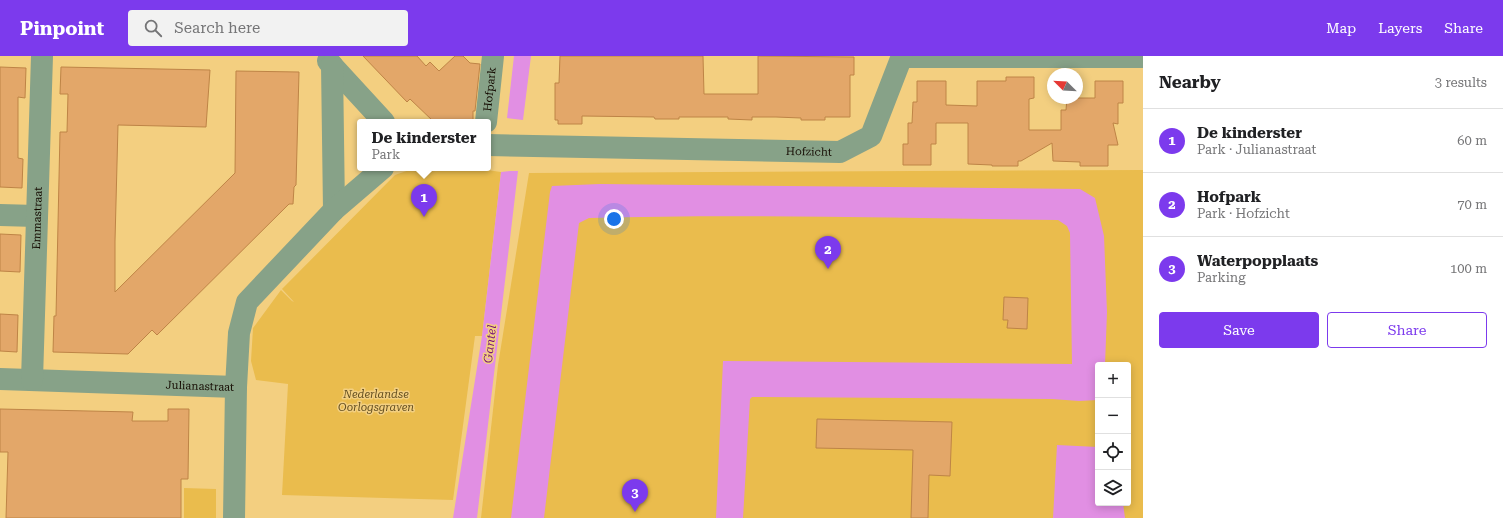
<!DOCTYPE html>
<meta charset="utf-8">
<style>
:root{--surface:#fff;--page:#f2f2f2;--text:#202124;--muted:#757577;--line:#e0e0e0;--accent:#7c3aed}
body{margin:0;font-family:"Roboto Serif",serif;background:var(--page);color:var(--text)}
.controls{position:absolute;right:12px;bottom:12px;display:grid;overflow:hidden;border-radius:4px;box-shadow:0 2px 10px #0003}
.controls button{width:36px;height:36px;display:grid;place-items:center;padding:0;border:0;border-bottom:1px solid var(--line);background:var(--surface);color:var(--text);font:20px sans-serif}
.compass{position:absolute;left:1047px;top:12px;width:36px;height:36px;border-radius:50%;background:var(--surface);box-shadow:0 2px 10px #0003;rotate:294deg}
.you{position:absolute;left:614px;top:163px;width:14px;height:14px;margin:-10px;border:3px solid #fff;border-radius:50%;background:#1a73e8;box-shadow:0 0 0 6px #1a73e833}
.badge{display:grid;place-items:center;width:26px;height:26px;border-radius:50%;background:var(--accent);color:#fff;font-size:13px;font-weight:700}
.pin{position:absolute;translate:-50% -33px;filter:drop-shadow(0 1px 2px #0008)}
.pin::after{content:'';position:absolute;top:21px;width:14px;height:12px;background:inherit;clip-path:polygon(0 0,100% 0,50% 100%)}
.popup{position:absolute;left:357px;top:63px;width:134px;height:52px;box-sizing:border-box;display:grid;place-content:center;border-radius:4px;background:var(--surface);filter:drop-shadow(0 1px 3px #0005);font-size:13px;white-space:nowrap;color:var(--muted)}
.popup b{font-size:15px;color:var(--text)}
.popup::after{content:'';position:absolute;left:50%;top:100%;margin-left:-8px;border:8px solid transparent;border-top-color:var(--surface)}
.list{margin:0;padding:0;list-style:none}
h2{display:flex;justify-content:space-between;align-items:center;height:52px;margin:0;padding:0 16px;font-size:17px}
h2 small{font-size:13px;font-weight:400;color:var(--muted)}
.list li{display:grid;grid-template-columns:26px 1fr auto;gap:12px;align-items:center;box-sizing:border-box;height:64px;padding:0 16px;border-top:1px solid var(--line)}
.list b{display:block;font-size:15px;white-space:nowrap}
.list p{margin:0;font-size:13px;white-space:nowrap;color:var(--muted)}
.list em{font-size:13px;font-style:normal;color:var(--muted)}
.actions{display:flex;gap:8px;padding:12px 16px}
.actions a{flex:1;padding:9px 0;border:1px solid var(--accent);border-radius:4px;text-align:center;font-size:14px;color:var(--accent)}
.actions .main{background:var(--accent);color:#fff}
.icon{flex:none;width:22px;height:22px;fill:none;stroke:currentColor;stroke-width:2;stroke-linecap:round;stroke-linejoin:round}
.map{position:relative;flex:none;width:1143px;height:462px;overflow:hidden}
header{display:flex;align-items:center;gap:24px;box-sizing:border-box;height:56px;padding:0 20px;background:var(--accent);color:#fff}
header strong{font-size:19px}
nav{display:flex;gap:22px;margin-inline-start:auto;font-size:14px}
.search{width:280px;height:36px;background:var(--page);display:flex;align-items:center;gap:10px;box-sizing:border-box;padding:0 14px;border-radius:4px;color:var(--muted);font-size:15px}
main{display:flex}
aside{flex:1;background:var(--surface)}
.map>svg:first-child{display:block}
.green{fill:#eabc4d;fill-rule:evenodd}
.water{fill:#e18fe3}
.building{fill:#e3a769;stroke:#be8446}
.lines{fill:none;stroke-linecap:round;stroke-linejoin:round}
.minor{stroke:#87a288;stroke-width:22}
.labels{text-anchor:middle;stroke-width:3;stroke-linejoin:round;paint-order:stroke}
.street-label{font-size:11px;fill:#140a00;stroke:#f3cf80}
.park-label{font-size:11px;font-style:italic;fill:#644f20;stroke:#f3cf80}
.water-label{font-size:12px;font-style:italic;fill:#740f7a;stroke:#f3cf80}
</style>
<header>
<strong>Pinpoint</strong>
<div class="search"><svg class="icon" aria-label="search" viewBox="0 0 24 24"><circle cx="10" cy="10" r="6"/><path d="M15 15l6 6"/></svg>Search here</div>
<nav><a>Map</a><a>Layers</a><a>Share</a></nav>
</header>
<main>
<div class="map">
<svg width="1143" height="462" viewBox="0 0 1143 462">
<rect width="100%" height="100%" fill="#f3cf80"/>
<g class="green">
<path d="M415 112H473L501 116 482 280H475L453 444 282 439 288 328 256 324 251 305 253 272 281 234 292 245 294 246 282 233 395 119Z"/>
<path d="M1143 114V462H481L498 309 529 117ZM1098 309H1128V447H1098Z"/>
<path d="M184 432 216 433V462H184Z"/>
</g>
<g class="water">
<path d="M514 0H531L523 64 507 62Z"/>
<path d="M510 115H518L477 462H453L482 280 501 116Z"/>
<path d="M600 128 1080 133 1095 142 1104 180 1107 256 1105 309H1098V344L1079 345 1052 343 752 341 750 343 743 462H716L723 305 1072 308 1070 177 1067 170 1058 164C902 162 745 158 589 162L579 167 544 462H511L550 136 552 130Z"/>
<path d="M1057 389 1098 391V447H1123L1125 462H1053Z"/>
</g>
<g class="building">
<path d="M363 0H417L426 10 430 6 439 15 455 0H463L470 7 480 8 475 55H473V66H434L410 43 407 46Z"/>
<path d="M560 0H703L704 38H758V0L854 1V19H850V61H825V64H801V62L776 61H752V64L728 63V61H679V63H655L654 61 582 60V68H558V64H555V27H559Z"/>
<path d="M0 11 26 12 25 42 18 41V102L23 103 22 132 0 131Z"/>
<path d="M61 11 210 14 206 71 118 69 115 185V236L235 117 236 15 299 16 296 129 294 131 293 148H289L157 279 152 274 128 298 53 296 54 260H56L60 76H67L68 38H60Z"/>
<path d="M1006 21H1034V42L1029 43V74H1061V54H1066L1067 42H1095V25H1123V47H1118V68L1113 67 1118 89H1108V110H1080V106L1053 105 1052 87 1021 105H1018V110H992V109L968 108V67H936V88H931V109H903V88H908V67H912L913 46H917V25H946V49L977 50V25H1006Z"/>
<path d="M0 178 21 179 20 216 0 215Z"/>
<path d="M1004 241 1028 242 1027 273 1007 272 1008 264H1003Z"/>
<path d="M0 258 18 259 17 296 0 295Z"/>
<path d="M0 353 133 356 132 365H168V353H189L188 423H181V462H6L8 396H0Z"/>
<path d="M817 363 952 366 950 420 929 419 928 462H911L913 394 816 392Z"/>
</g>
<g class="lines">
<g class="minor">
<path d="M902 1H1143"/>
<path d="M328 5 384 66"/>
<path d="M332 9 334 154"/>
<path id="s1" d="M486 66 493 0"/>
<path id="s2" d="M488 89 840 96 871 80 902 0"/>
<path d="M0 159 36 160"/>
<path id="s3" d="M0 323 236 331"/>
<path id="s4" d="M32 324 42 0"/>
<path d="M234 462 236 331 239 277 247 246 334 154 383 112"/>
</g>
</g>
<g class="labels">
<g class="street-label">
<text dy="4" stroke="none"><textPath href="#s1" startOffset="33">Hofpark</textPath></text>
<text dy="4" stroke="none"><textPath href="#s2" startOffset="321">Hofzicht</textPath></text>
<text dy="4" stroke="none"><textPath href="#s4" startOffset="162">Emmastraat</textPath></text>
<text dy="4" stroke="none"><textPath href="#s3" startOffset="200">Julianastraat</textPath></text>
</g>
<g class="park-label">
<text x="376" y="342">Nederlandse<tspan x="376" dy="13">Oorlogsgraven</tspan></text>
</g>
<g class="water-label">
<text transform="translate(490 288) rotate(-83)" y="4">Gantel</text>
</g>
</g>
</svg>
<div class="controls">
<button>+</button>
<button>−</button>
<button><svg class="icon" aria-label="locate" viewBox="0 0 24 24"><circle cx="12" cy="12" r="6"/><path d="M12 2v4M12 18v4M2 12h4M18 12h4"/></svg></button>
<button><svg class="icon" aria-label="layers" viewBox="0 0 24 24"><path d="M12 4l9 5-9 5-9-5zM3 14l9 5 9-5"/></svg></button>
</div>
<svg class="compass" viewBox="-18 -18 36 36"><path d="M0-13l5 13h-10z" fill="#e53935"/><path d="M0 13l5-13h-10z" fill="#757577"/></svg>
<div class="you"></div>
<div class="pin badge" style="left:424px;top:161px">1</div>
<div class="popup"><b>De kinderster</b>Park</div>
<div class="pin badge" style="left:828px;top:213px">2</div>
<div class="pin badge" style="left:635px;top:456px">3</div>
</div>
<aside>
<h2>Nearby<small>3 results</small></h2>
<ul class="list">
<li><span class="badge">1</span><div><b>De kinderster</b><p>Park · Julianastraat</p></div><em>60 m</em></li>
<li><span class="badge">2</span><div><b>Hofpark</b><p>Park · Hofzicht</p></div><em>70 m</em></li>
<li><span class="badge">3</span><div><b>Waterpopplaats</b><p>Parking</p></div><em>100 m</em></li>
</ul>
<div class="actions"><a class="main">Save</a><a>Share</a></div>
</aside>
</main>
